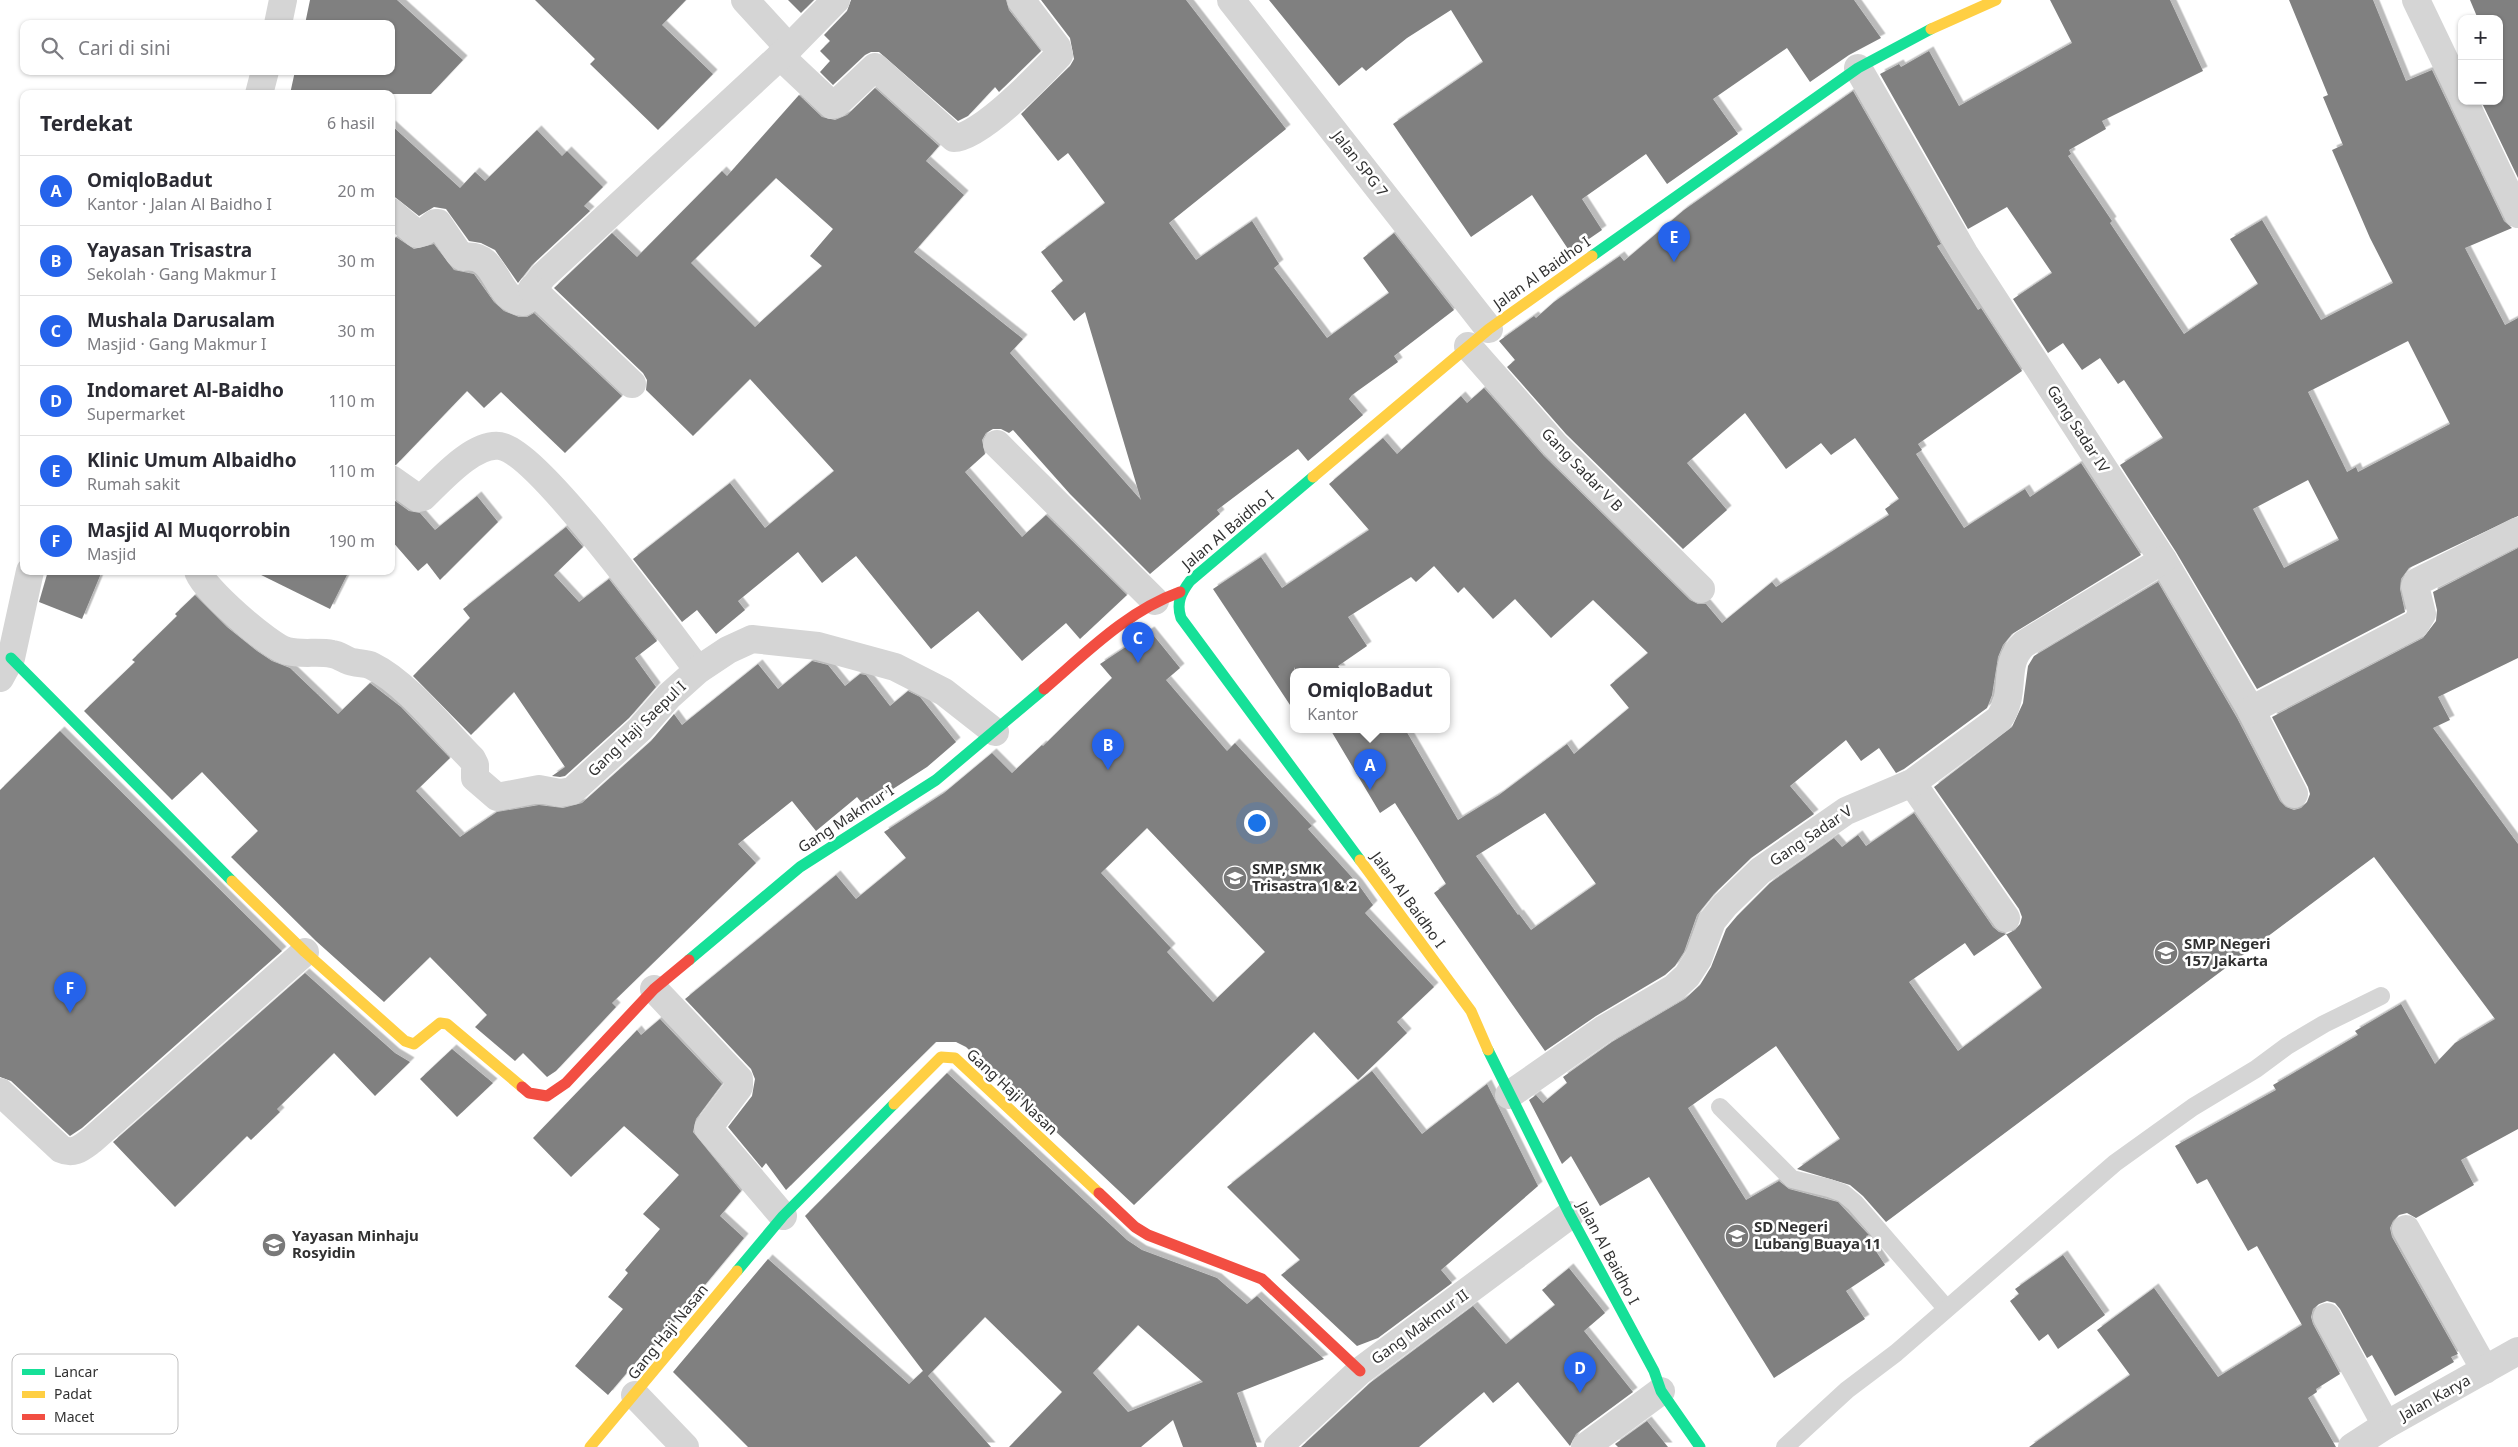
<!DOCTYPE html>
<html lang="id">
<meta charset="utf-8">
<style>
:root{--surface:#fff;--page:#f2f2f3;--text:#2b2b33;--muted:#7c7c81;--line:#e1e1e2;--accent:#2563eb}
body{margin:0;font-family:"Noto Sans",sans-serif;background:var(--page);color:var(--text)}
.controls{position:absolute;right:15px;top:15px;display:grid;overflow:hidden;border-radius:10px;box-shadow:0 1px 4px #0004}
.controls button{width:45px;height:45px;display:grid;place-items:center;padding:0;border:0;border-bottom:1px solid var(--line);background:var(--surface);color:var(--text);font:25px sans-serif}
.you{position:absolute;left:1256px;top:822px;width:18px;height:18px;margin:-12px;border:4px solid #fff;border-radius:50%;background:#1a73e8;box-shadow:0 0 0 8px #1a73e833}
.badge{display:grid;place-items:center;width:32px;height:32px;border-radius:50%;background:var(--accent);color:#fff;font-size:16px;font-weight:700}
.pin{position:absolute;translate:-50% -41px;filter:drop-shadow(0 1px 2px #0008)}
.pin::after{content:'';position:absolute;top:26px;width:18px;height:15px;background:inherit;clip-path:polygon(0 0,100% 0,50% 100%)}
.popup{position:absolute;left:1290px;top:668px;width:160px;height:65px;box-sizing:border-box;display:grid;place-content:center;border-radius:10px;background:var(--surface);filter:drop-shadow(0 1px 4px #0005);font-size:16px;white-space:nowrap;color:var(--muted)}
.popup b{font-size:19px;color:var(--text)}
.popup::after{content:'';position:absolute;left:50%;top:100%;margin-left:-10px;border:10px solid transparent;border-top-color:var(--surface)}
.list{margin:0;padding:0;list-style:none}
h2{display:flex;justify-content:space-between;align-items:center;height:65px;margin:0;padding:0 20px;font-size:21px}
h2 small{font-size:16px;font-weight:400;color:var(--muted)}
.list li{display:grid;grid-template-columns:32px 1fr auto;gap:15px;align-items:center;box-sizing:border-box;height:70px;padding:0 20px;border-top:1px solid var(--line)}
.list b{display:block;font-size:19px;white-space:nowrap}
.list p{margin:0;font-size:16px;white-space:nowrap;color:var(--muted)}
.list em{font-size:16px;font-style:normal;color:var(--muted)}
.icon{flex:none;width:28px;height:28px;fill:none;stroke:currentColor;stroke-width:2;stroke-linecap:round;stroke-linejoin:round}
.map{position:relative;flex:none;width:2518px;height:1447px;overflow:hidden}
.search{position:absolute;background:var(--surface);box-shadow:0 1px 4px #0004;left:20px;top:20px;width:375px;height:55px;display:flex;align-items:center;gap:12px;box-sizing:border-box;padding:0 18px;border-radius:10px;color:var(--muted);font-size:19px}
.panel{position:absolute;background:var(--surface);box-shadow:0 1px 4px #0004;left:20px;top:90px;width:375px;height:485px;border-radius:10px}
.map>svg:first-child{display:block}
.building{fill:#808080;fill-rule:evenodd;filter:url(#shadow)}
.lines{fill:none;stroke-linecap:round;stroke-linejoin:round}
.lane{stroke:#d5d5d5;stroke-width:18}
.street{stroke:#d5d5d5;stroke-width:28}
.fast{stroke:#16e098;stroke-width:11}
.slow{stroke:#ffcf43;stroke-width:11}
.jam{stroke:#f24e42;stroke-width:11}
.labels{text-anchor:middle;stroke-width:5;stroke-linejoin:round;paint-order:stroke}
.street-label{font-size:15px;fill:#313131;stroke:#fff}
.poi-label{font-size:15px;font-weight:bold;fill:#313131;stroke:#fff;text-anchor:start}
.key{fill:#fff;stroke:#c1c1c1;stroke-width:1}
.key-label{font-size:14px;fill:#313131}
</style>
<div class="map">
<svg width="2518" height="1447" viewBox="0 0 2518 1447">
<defs>
<filter id="shadow"><feDropShadow dx="4.5" dy="-4.5" stdDeviation="0" flood-color="#0004"/></filter>
</defs>
<rect width="100%" height="100%" fill="#fff"/>
<g class="building">
<path d="M310 0H397L463 60 431 94H290L295 71H391V24H305Z"/>
<path d="M535 0H686L662 25 713 74 658 130 590 64 595 59Z"/>
<path d="M788 0H814L801 13Z"/>
<path d="M851 0H1006L1009 10 1041 51 999 92 995 87 968 116 958 121 879 52H871L865 55 833 85 820 72 830 61 820 51 830 41 824 35 847 11Z"/>
<path d="M1041 0H1186L1286 129 1169 223 1196 260 1252 221 1279 264 1274 268 1327 338 1389 293 1363 258 1394 233 1454 310 1394 356 1398 362 1352 395 1349 399 1363 415 1308 461 1298 449 1217 510 1220 514 1150 574 1070 494 1013 430 1009 433 1001 429H993L986 433 982 440 985 454 965 472 1022 537 1046 515 1127 595 1080 639 1066 623 1022 661 978 611 931 649 856 556 822 583 798 552 738 601 745 610 716 634 697 610 682 622 633 559 730 483 765 528 834 471 750 379 693 436 646 390 647 380 643 373 554 288 612 233 637 257 722 171 727 176 799 95 822 117 835 120 847 115 875 88 939 146 926 161 964 195 914 252 1023 339 1010 353 1141 500 1085 312 1074 321 1051 291 1063 281 1041 252 1105 203 1068 153 1058 161 1021 114 1070 66 1074 59 1070 38ZM776 178 833 229 810 256 822 266 755 327 691 263Z"/>
<path d="M1269 0H1854L1881 38 1849 55 1810 82 1787 48 1713 99 1738 134 1667 184 1646 154 1582 199 1602 230 1570 252 1532 195 1471 237 1393 124 1483 62 1451 10 1407 38 1366 71 1362 67 1339 86Z"/>
<path d="M2050 0H2170L2203 71 2102 121 2106 129 2069 150 2071 154 2068 156 2112 221 2110 223 2184 334 2258 284 2230 239 2262 220 2321 320 2393 283 2370 238 2332 150 2343 145 2323 97 2328 95 2289 0H2373L2406 81 2432 70 2504 221 2512 228 2465 248 2505 325 2518 318V516L2409 568 2401 579 2400 589 2405 612 2257 689 2176 552 2120 465 2163 438 2124 380 2118 384 2100 358 2082 370 2063 343 2048 353 2013 299 2052 273 2007 207 1968 229 1880 74 1899 64 1901 67 1929 51 1959 106 2072 43ZM2408 341 2450 424 2358 472 2356 467 2347 472 2308 392ZM2308 480 2339 540 2284 568 2253 509Z"/>
<path d="M2470 0H2518V178L2481 101H2499V19H2478Z"/>
<path d="M1853 91 1941 244 1937 246 1978 310 1981 308 2022 371 1918 444 1922 450 1916 454 1964 528 2025 489 2030 497 2081 463 2141 555 2012 634 2003 645 1998 657 1992 695 1987 708 1904 769 1896 773 1879 748 1861 761 1846 740 1790 786 1814 814 1751 858 1714 894 1697 915 1684 952 1675 966 1665 975 1596 1016 1545 1051 1434 893 1446 884 1395 803 1380 813 1330 729H1405L1458 820 1499 795 1567 744 1574 754 1629 708 1610 685 1648 653 1593 600 1551 638 1515 599 1493 619 1464 587 1458 593 1434 566 1416 582 1411 577 1348 617 1367 646 1338 666 1341 670 1296 671 1294 667V711L1213 589 1261 557 1282 588 1369 530 1329 484 1383 438 1397 454 1461 396 1467 403 1484 388 1544 456 1690 600 1698 604H1706L1722 623 1772 582 1776 587 1889 515 1885 509 1899 499 1855 438 1831 455 1821 443 1786 469 1745 413 1687 463 1727 510 1683 549 1566 434 1507 367 1515 360 1499 341 1534 316 1536 318 1554 302 1620 256 1624 261 1684 210ZM1545 813 1596 884 1531 930 1519 914 1518 915 1476 856Z"/>
<path d="M391 125 460 188 475 172 485 181 537 130 562 156 567 151 603 187 584 206 590 211 532 265 518 283 495 250 481 243 469 241 446 209 434 207 419 216 391 194Z"/>
<path d="M396 237 414 249 434 244 454 270 474 274 494 302 504 311 519 317H527L534 313 622 396 565 453 501 392 484 408 467 391 396 465 391 464V242Z"/>
<path d="M477 496 498 522 440 580 427 563 418 571 391 540V498L409 511 420 513 435 530Z"/>
<path d="M566 527 583 547 554 575 579 602 609 579 657 641 635 658 656 687 629 718 565 776 560 777 552 776 565 767 514 692 471 735 413 676 470 618 463 609Z"/>
<path d="M2518 548V658L2438 697 2450 720 2433 728 2518 844V1129L2461 1160 2474 1185 2416 1218 2407 1213 2399 1215 2393 1221 2390 1228 2392 1237 2458 1354 2451 1357 2454 1362 2395 1396 2372 1355 2367 1358 2340 1309 2335 1303 2327 1301 2319 1304 2313 1309 2311 1317 2313 1324 2340 1374 2316 1389 2317 1392 2308 1398 2336 1447H2029L2130 1375 2097 1330 2154 1288 2218 1377 2302 1325 2257 1246 2248 1251 2207 1179 2197 1184 2175 1146 2276 1090 2273 1085 2358 1035 2355 1031 2401 1004 2435 1064 2455 1043 2495 1019 2374 857 1886 1222 1863 1196 1850 1185 1797 1169 1840 1139 1776 1046 1688 1108 1746 1200 1779 1181 1789 1189 1838 1202 1869 1235 1866 1236 1885 1265 1846 1291 1865 1319 1774 1378 1649 1177 1600 1206 1571 1156 1562 1164 1529 1100 1536 1095 1543 1103 1567 1083 1563 1077 1612 1042 1685 999 1700 985 1711 967 1726 929 1737 916 1770 883 1834 838 1842 847 1858 835 1866 846 1914 813 1993 927 1999 932 2007 934 2015 930 2020 924 2022 917 2019 909 1934 787 2012 727 2023 703 2028 666 2034 656 2158 582 2237 718 2280 801 2286 807 2294 810 2301 808 2307 802 2310 794 2308 787 2272 717 2423 638 2436 621 2437 610 2433 592ZM2006 934 2042 988 1958 1051 1909 982 1965 943 1974 956Z"/>
<path d="M48 571H102L82 619 39 602Z"/>
<path d="M253 571H349L330 609Z"/>
<path d="M195 595 227 627 257 651 272 661 290 668 338 714 370 683 401 707 450 758 416 791 460 837 497 812 539 805 563 808 582 803 651 741 674 714 682 725 758 664 778 689 812 661 828 665 845 686 860 674 866 675 890 706 908 691 920 697 956 742 927 767 865 807 857 797 816 831 792 801 738 844 756 863 612 1003 616 1007 556 1071 547 1077 523 1053 515 1061 475 1027 487 1015 430 957 384 1002 316 941 231 857 258 831 202 772 172 800 84 711 135 662 132 660 177 616 175 614Z"/>
<path d="M1150 631 1180 668 1166 680 1227 751 1235 743 1312 826 1308 829 1358 884 1373 905 1365 913 1434 987 1397 1022 1407 1033 1358 1080 1314 1032 1134 1205 966 1047 956 1042H936L786 1190 766 1163 762 1168 728 1127 752 1096 755 1079 751 1069 685 999 836 875 856 899 906 858 884 832 944 793 992 753 1012 773 1042 745 1043 746 1112 678 1100 664ZM1147 828 1265 952 1213 1002 1167 952 1171 948 1101 873Z"/>
<path d="M60 731 282 951 82 1128 70 1136 11 1081 0 1077V790Z"/>
<path d="M305 973 395 1053 410 1062 375 1096 334 1053 277 1109 280 1112 251 1140 247 1136 175 1207 113 1142Z"/>
<path d="M660 1019 722 1084 696 1119 693 1132 741 1191 720 1216 744 1238 650 1351 648 1348 608 1395 575 1366 623 1309 608 1297 628 1273 625 1270 660 1229 643 1214 679 1175 624 1126 571 1177 533 1138 637 1030 641 1035Z"/>
<path d="M452 1049 493 1083 457 1117 420 1079Z"/>
<path d="M1372 1071 1422 1134 1487 1084 1538 1186 1441 1270 1452 1283 1378 1338 1357 1346 1281 1275 1300 1260 1227 1187Z"/>
<path d="M947 1073 1127 1240 1142 1250 1217 1278 1247 1304 1257 1296 1324 1359 1237 1393 1257 1447H1183L1173 1420 1141 1447H1009L1062 1392 985 1317 928 1376 991 1447H748L673 1372 768 1259 909 1384 923 1371 805 1216ZM1138 1325 1203 1382 1128 1412 1093 1373Z"/>
<path d="M2063 1255 2105 1315 2058 1349 2048 1334 2039 1341 2010 1301 2019 1294 2015 1289Z"/>
<path d="M1569 1268 1605 1313 1584 1331 1633 1392 1576 1434 1570 1446 1518 1382 1493 1403 1484 1392 1419 1447H1301L1370 1383 1473 1306 1506 1344 1555 1305 1542 1290Z"/>
<path d="M1647 1421 1668 1447H1618L1615 1444Z"/>
</g>
<g class="lines">
<g class="lane">
<path d="M1720 1107 1792 1179 1829 1188 1843 1193 1855 1203 1946 1308"/>
<path d="M1785 1447 1847 1390 1896 1353 2115 1163 2193 1107 2256 1069 2287 1046 2324 1024 2381 996"/>
</g>
<g class="street">
<path d="M745 0 789 48"/>
<path d="M1231 0 1489 329"/>
<path d="M2416 0 2462 96"/>
<path d="M278 24 283 0"/>
<path d="M780 56 832 105 836 104 875 67 954 138C980 138 1041 74 1059 55L1057 47 1021 0"/>
<path d="M1858 68 1964 253 2163 560 2251 710 2294 794"/>
<path d="M259 94 265 71"/>
<path d="M2464 101 2518 214"/>
<path d="M391 212 417 234 424 232 435 223H438L459 254 463 257C499 251 494 300 523 302L543 276 789 48 836 0"/>
<path d="M532 289 632 384"/>
<path d="M1468 346 1555 445 1701 589"/>
<path d="M997 444 1155 601"/>
<path d="M391 479 418 498 423 497C440 481 474 442 500 446 540 453 667 630 698 670"/>
<path d="M198 571C201 587 270 647 287 651 302 655 318 651 332 654 340 655 346 661 353 662 360 664 366 663 372 666 407 683 444 731 472 759L475 765V778L497 797 539 789 560 793 572 791 640 729 669 696 698 670 728 650 752 639 818 646 895 667 944 692 995 732"/>
<path d="M0 678 11 658 30 571"/>
<path d="M2251 710 2416 624 2422 614 2415 586 2417 582 2518 531"/>
<path d="M1912 783 2006 918"/>
<path d="M654 989 739 1079V1087L708 1128 783 1216"/>
<path d="M0 1092 61 1149C74 1155 81 1148 92 1140L305 952"/>
<path d="M1509 1095 1604 1029 1674 988 1687 976 1698 959 1712 921 1725 905 1760 871 1846 811 1912 783 1999 719C2018 692 2001 665 2024 644L2163 560"/>
<path d="M2406 1229 2485 1370"/>
<path d="M2327 1317 2386 1425"/>
<path d="M635 1395 685 1447"/>
<path d="M1278 1447 1360 1371 1570 1215"/>
<path d="M1585 1447 1661 1391"/>
<path d="M2352 1447 2386 1425 2518 1351"/>
</g>
<g class="fast">
<path d="M1592 256 1858 68 1931 29"/>
<path d="M1313 477 1190 581C1181 593 1176 603 1181 618L1360 860"/>
<path d="M11 658 232 881"/>
<path d="M689 960 800 867 936 780 1044 689"/>
<path d="M1488 1050 1570 1215 1654 1371 1661 1391 1700 1447"/>
<path d="M737 1271 783 1216 894 1104"/>
</g>
<g class="slow">
<path d="M1931 29 1996 0"/>
<path d="M1313 477 1489 329 1592 256"/>
<path d="M1360 860 1471 1011 1488 1050"/>
<path d="M232 881 305 952 405 1041 414 1044 440 1023 447 1024 522 1087"/>
<path d="M894 1104 941 1057 955 1058 1099 1193"/>
<path d="M590 1447 737 1271"/>
</g>
<g class="jam">
<path d="M1044 689C1086 653 1127 611 1180 592"/>
<path d="M522 1087 529 1093 547 1096 566 1083 654 989 689 960"/>
<path d="M1099 1193 1135 1227 1148 1235 1262 1279 1360 1371"/>
</g>
</g>
<defs>
<g id="school-disc" transform="scale(1.25)"><circle r="9.5" fill="#797979" stroke="#fff"/><path d="M0-5L7-2L0 1L-7-2ZM-4 1L0 2.5L4 1V4Q0 6-4 4Z" fill="#fff"/></g>
</defs>
<g fill-rule="evenodd">
<use href="#school-disc" x="1235" y="878"/>
<use href="#school-disc" x="2166" y="953"/>
<use href="#school-disc" x="1737" y="1236"/>
<use href="#school-disc" x="274" y="1245"/>
</g>
<g class="labels">
<g class="street-label">
<text transform="translate(1360 164) rotate(52)" y="5">Jalan SPG 7</text>
<text transform="translate(1542 273) rotate(-35)" y="5">Jalan Al Baidho I</text>
<text transform="translate(2078 429) rotate(57)" y="5">Gang Sadar IV</text>
<text transform="translate(1582 470) rotate(46)" y="5">Gang Sadar V B</text>
<text transform="translate(1228 530) rotate(-40)" y="5">Jalan Al Baidho I</text>
<text transform="translate(637 729) rotate(-44)" y="5">Gang Haji Saepul I</text>
<text transform="translate(846 819) rotate(-33)" y="5">Gang Makmur I</text>
<text transform="translate(1811 836) rotate(-34)" y="5">Gang Sadar V</text>
<text transform="translate(1408 900) rotate(54)" y="5">Jalan Al Baidho I</text>
<text transform="translate(1012 1092) rotate(43)" y="5">Gang Haji Nasan</text>
<text transform="translate(1608 1253) rotate(62)" y="5">Jalan Al Baidho I</text>
<text transform="translate(1420 1327) rotate(-36)" y="5">Gang Makmur II</text>
<text transform="translate(668 1332) rotate(-51)" y="5">Gang Haji Nasan</text>
<text transform="translate(2435 1398) rotate(-29)" y="5">Jalan Karya</text>
</g>
<g class="poi-label">
<text x="1252" y="874">SMP, SMK<tspan x="1252" dy="17">Trisastra 1 &amp; 2</tspan></text>
<text x="2184" y="949">SMP Negeri<tspan x="2184" dy="17">157 Jakarta</tspan></text>
<text x="1754" y="1232">SD Negeri<tspan x="1754" dy="17">Lubang Buaya 11</tspan></text>
<text x="292" y="1241">Yayasan Minhaju<tspan x="292" dy="17">Rosyidin</tspan></text>
</g>
</g>
<rect x="12" y="1354" width="166" height="80" rx="8" class="key"/>
<rect x="22" y="1369" width="23" height="6" fill="#16e098"/>
<rect x="22" y="1391" width="23" height="7" fill="#ffcf43"/>
<rect x="22" y="1414" width="23" height="6" fill="#f24e42"/>
<g class="key-label">
<text x="54" y="1377">Lancar</text>
<text x="54" y="1399">Padat</text>
<text x="54" y="1422">Macet</text>
</g>
</svg>
<div class="controls">
<button>+</button>
<button>−</button>
</div>
<div class="you"></div>
<div class="pin badge" style="left:1370px;top:790px">A</div>
<div class="popup"><b>OmiqloBadut</b>Kantor</div>
<div class="pin badge" style="left:1108px;top:770px">B</div>
<div class="pin badge" style="left:1138px;top:663px">C</div>
<div class="pin badge" style="left:1580px;top:1393px">D</div>
<div class="pin badge" style="left:1674px;top:262px">E</div>
<div class="pin badge" style="left:70px;top:1013px">F</div>
<div class="search"><svg class="icon" aria-label="search" viewBox="0 0 24 24"><circle cx="10" cy="10" r="6"/><path d="M15 15l6 6"/></svg>Cari di sini</div>
<section class="panel">
<h2>Terdekat<small>6 hasil</small></h2>
<ul class="list">
<li><span class="badge">A</span><div><b>OmiqloBadut</b><p>Kantor · Jalan Al Baidho I</p></div><em>20 m</em></li>
<li><span class="badge">B</span><div><b>Yayasan Trisastra</b><p>Sekolah · Gang Makmur I</p></div><em>30 m</em></li>
<li><span class="badge">C</span><div><b>Mushala Darusalam</b><p>Masjid · Gang Makmur I</p></div><em>30 m</em></li>
<li><span class="badge">D</span><div><b>Indomaret Al-Baidho</b><p>Supermarket</p></div><em>110 m</em></li>
<li><span class="badge">E</span><div><b>Klinic Umum Albaidho</b><p>Rumah sakit</p></div><em>110 m</em></li>
<li><span class="badge">F</span><div><b>Masjid Al Muqorrobin</b><p>Masjid</p></div><em>190 m</em></li>
</ul>
</section>
</div>
